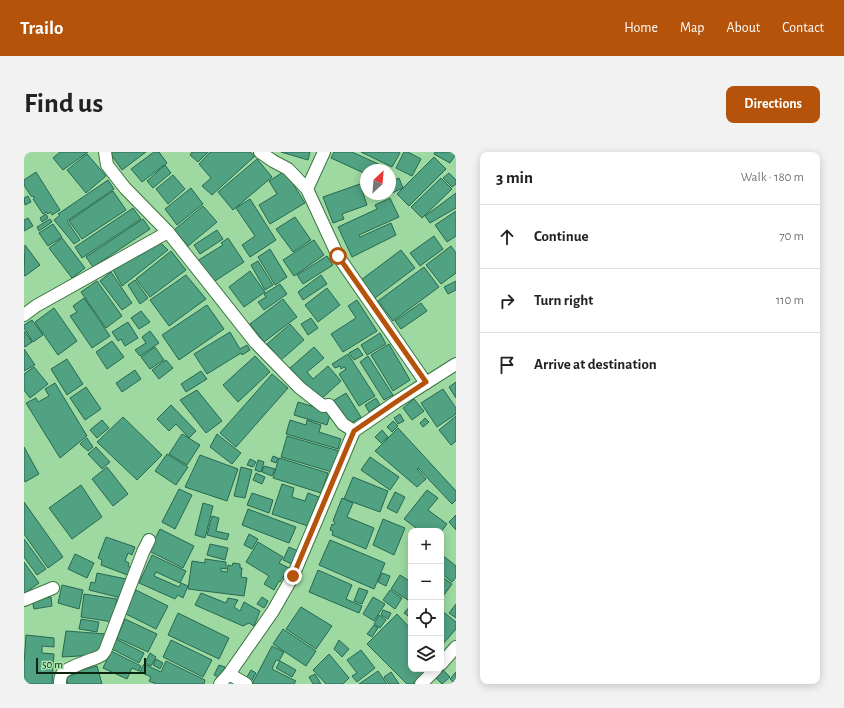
<!DOCTYPE html>
<meta charset="utf-8">
<style>
:root{--surface:#fff;--page:#f2f2f2;--text:#222;--muted:#767676;--line:#e0e0e0;--accent:#b45309}
body{margin:0;font-family:"Alegreya Sans",sans-serif;background:var(--page);color:var(--text)}
.controls{position:absolute;right:12px;bottom:12px;display:grid;overflow:hidden;border-radius:8px;box-shadow:0 2px 10px #0003}
.controls button{width:36px;height:36px;display:grid;place-items:center;padding:0;border:0;border-bottom:1px solid var(--line);background:var(--surface);color:var(--text);font:20px sans-serif}
.compass{position:absolute;left:336px;top:12px;width:36px;height:36px;border-radius:50%;background:var(--surface);box-shadow:0 2px 10px #0003;rotate:26deg}
.scale{position:absolute;left:12px;bottom:10px;width:110px;box-sizing:border-box;padding-left:4px;border:2px solid #0d2410;border-top:0;font-size:11px;line-height:14px;white-space:nowrap;color:#0d2410;-webkit-text-stroke:3px #a9e6ae;paint-order:stroke}
.stop{position:absolute;width:12px;height:12px;margin:-9px;border:3px solid #b45309;border-radius:50%;background:#fff}
.stop.end{background:#b45309;border-color:#fff;box-shadow:0 1px 4px #0008}
.list{margin:0;padding:0;list-style:none}
h2{display:flex;justify-content:space-between;align-items:center;height:52px;margin:0;padding:0 16px;font-size:17px}
h2 small{font-size:13px;font-weight:400;color:var(--muted)}
.list li{display:grid;grid-template-columns:26px 1fr auto;gap:12px;align-items:center;box-sizing:border-box;height:64px;padding:0 16px;border-top:1px solid var(--line)}
.list b{display:block;font-size:15px;white-space:nowrap}
.list em{font-size:13px;font-style:normal;color:var(--muted)}
.icon{flex:none;width:22px;height:22px;fill:none;stroke:currentColor;stroke-width:2;stroke-linecap:round;stroke-linejoin:round}
.map{position:relative;flex:none;width:432px;height:532px;overflow:hidden;border-radius:8px}
header{display:flex;align-items:center;gap:24px;box-sizing:border-box;height:56px;padding:0 20px;background:var(--accent);color:#fff}
header strong{font-size:19px}
nav{display:flex;gap:22px;margin-inline-start:auto;font-size:14px}
.intro{display:flex;align-items:center;justify-content:space-between;box-sizing:border-box;height:96px;padding:0 24px}
h1{margin:0;font-size:28px}
.button{padding:10px 18px;border-radius:8px;background:var(--accent);color:#fff;font-size:14px;font-weight:700}
main{display:flex;gap:24px;padding:0 24px}
aside{flex:1;background:var(--surface);border-radius:8px;box-shadow:0 2px 10px #0003}
.map>svg:first-child{display:block}
.building{fill:#51a183;stroke:#266951}
.lines{fill:none;stroke-linecap:round;stroke-linejoin:round}
.minor-casing{stroke:#3b7442;stroke-width:14}
.minor{stroke:#fff;stroke-width:12}
.route{stroke:#b45309;stroke-width:5}
</style>
<header>
<strong>Trailo</strong>
<nav><a>Home</a><a>Map</a><a>About</a><a>Contact</a></nav>
</header>
<div class="intro"><h1>Find us</h1><a class="button">Directions</a></div>
<main>
<div class="map">
<svg width="432" height="532" viewBox="0 0 432 532">
<rect width="100%" height="100%" fill="#9dd9a1"/>
<g class="building">
<path d="M36 0H64L39 18 29 6Z"/>
<path d="M87 0H122L98 18 86 1Z"/>
<path d="M130 0H135L143 11 118 30 107 17Z"/>
<path d="M168 0H184L174 10 166 3Z"/>
<path d="M186 0H226L231 4 188 43 178 34 187 26 175 12Z"/>
<path d="M257 0H286L284 8Z"/>
<path d="M310 0H328L361 15 360 18H342V22L307 6Z"/>
<path d="M337 0H374L376 1 368 15Z"/>
<path d="M380 0H384L397 7 388 24 372 16Z"/>
<path d="M411 0H432V2L426 11 410 2Z"/>
<path d="M63 2 82 24 62 41 43 18Z"/>
<path d="M410 5 422 17 385 54 373 42Z"/>
<path d="M233 7 248 25 209 58 194 40Z"/>
<path d="M141 13 147 21 129 36 123 29Z"/>
<path d="M261 19 281 51 246 72 235 53 253 42 245 29Z"/>
<path d="M12 20 36 58 28 63 26 60 24 62 23 60 19 62 9 47 11 45 7 44 0 33V28Z"/>
<path d="M425 21 432 28V32L428 35 419 26Z"/>
<path d="M149 23 161 37 144 52 132 37Z"/>
<path d="M375 26 379 36 366 42V30Z"/>
<path d="M417 26 428 37 398 66 387 55Z"/>
<path d="M84 28 90 37 43 69 56 88 50 92 30 68 36 63 34 62Z"/>
<path d="M336 32 343 53 318 62 320 67 309 71 299 45Z"/>
<path d="M167 36 179 52 153 73 141 57Z"/>
<path d="M89 39 102 58 58 87 45 69Z"/>
<path d="M432 41V56L406 71 401 64Z"/>
<path d="M4 44 7 50 1 53 0 46Z"/>
<path d="M366 46 375 65 335 83 336 85 367 71 372 83 328 105 314 75 353 57 351 53Z"/>
<path d="M226 47 252 88 226 105 218 93 231 84 212 56Z"/>
<path d="M179 54 193 70 164 94 150 78Z"/>
<path d="M109 56 117 67 58 106 51 95Z"/>
<path d="M432 59V84L423 90 411 73Z"/>
<path d="M22 62 24 66 18 70 16 66Z"/>
<path d="M271 65 287 88 269 100 252 77Z"/>
<path d="M4 66 9 74 0 79V68Z"/>
<path d="M26 67 28 70 15 79 13 75Z"/>
<path d="M119 67 126 77 69 115 62 105Z"/>
<path d="M29 72 38 85 24 94 15 81Z"/>
<path d="M193 78 199 87 176 102 170 93Z"/>
<path d="M410 84 419 97 396 114 386 101Z"/>
<path d="M38 86 61 116 48 126 25 96Z"/>
<path d="M204 86 220 110 188 131 173 109 199 93 197 91Z"/>
<path d="M290 88 300 103 270 124 259 108Z"/>
<path d="M135 89 144 98 98 134 89 118Z"/>
<path d="M1 93 16 113 1 124 0 123Z"/>
<path d="M427 94 432 101V121L417 132 402 113Z"/>
<path d="M246 97 263 125 251 133 234 105Z"/>
<path d="M377 98 391 116 351 146 337 128Z"/>
<path d="M147 99 162 118 126 145 112 127Z"/>
<path d="M303 104 309 113 279 132 273 123Z"/>
<path d="M234 109 249 133 241 138 227 113Z"/>
<path d="M400 115 415 135 369 169 354 149Z"/>
<path d="M226 119 241 140 220 155 205 135Z"/>
<path d="M87 120 108 151 98 158 76 129Z"/>
<path d="M162 123 182 147 145 174 126 148Z"/>
<path d="M297 123 303 132 279 148 274 140Z"/>
<path d="M111 128 124 146 116 152 104 133Z"/>
<path d="M73 129 98 164 82 176 57 140Z"/>
<path d="M432 129V138L424 142 420 135Z"/>
<path d="M256 132 263 142 240 158 234 150 242 145 240 142Z"/>
<path d="M303 136 316 153 294 170 281 153Z"/>
<path d="M60 146 86 184 68 196 46 164 53 160 49 154Z"/>
<path d="M259 147 273 165 240 190 226 172Z"/>
<path d="M333 148 353 179 319 200 307 182 332 166 324 154Z"/>
<path d="M397 151 403 159 377 177 371 169Z"/>
<path d="M183 153 200 177 155 208 138 183Z"/>
<path d="M30 156 53 189 34 203 11 170Z"/>
<path d="M117 159 126 170 115 177 107 166Z"/>
<path d="M287 166 294 176 284 183 277 172Z"/>
<path d="M8 168 19 183 9 190 0 176V173Z"/>
<path d="M104 170 114 186 101 194 97 187 94 189 88 180Z"/>
<path d="M266 172 280 188 257 208 243 192Z"/>
<path d="M0 179 8 190 1 195 0 194Z"/>
<path d="M126 179 135 191 116 204 111 198 122 191 118 185Z"/>
<path d="M206 180 216 197 223 193 226 198 218 203 217 201 183 222 170 202Z"/>
<path d="M356 181 362 192 343 203 337 193Z"/>
<path d="M88 189 100 205 83 217 72 200Z"/>
<path d="M365 192 386 228 369 239 347 203Z"/>
<path d="M131 195 140 208 126 217 117 205Z"/>
<path d="M290 195 300 206 283 220 289 227 304 214 317 229 295 249 266 216Z"/>
<path d="M334 196 339 203 330 208 325 201Z"/>
<path d="M0 197 11 213 0 219Z"/>
<path d="M324 202 351 244 335 254 315 222 322 217 320 215 317 217 316 214 311 216 308 212Z"/>
<path d="M231 204 246 220 214 250 199 233Z"/>
<path d="M344 204 369 243 360 248 336 210Z"/>
<path d="M43 207 59 232 43 243 27 217Z"/>
<path d="M142 208 149 216 135 227 128 218Z"/>
<path d="M10 215 24 232 6 246 0 238V222Z"/>
<path d="M111 218 117 227 98 240 92 231Z"/>
<path d="M177 219 183 227 162 240 157 232Z"/>
<path d="M248 222 264 236 212 295 196 281Z"/>
<path d="M432 230V246L425 235Z"/>
<path d="M31 231 63 284 36 306 2 251 12 246 14 250 25 244 21 237Z"/>
<path d="M62 235 77 257 61 268 46 246Z"/>
<path d="M419 237 432 256V262L413 275 397 251Z"/>
<path d="M173 238 198 269 182 281 156 248Z"/>
<path d="M322 241 337 265 324 273 309 249Z"/>
<path d="M352 246 356 253 345 260 341 253Z"/>
<path d="M390 247 400 259 388 268 379 256Z"/>
<path d="M274 250 307 260 303 273 270 263Z"/>
<path d="M147 253 172 279 165 286 152 272 145 279 133 267Z"/>
<path d="M376 262 380 269 374 272 370 266Z"/>
<path d="M432 264V289L427 293 415 278Z"/>
<path d="M99 265 138 303 113 328 73 290Z"/>
<path d="M401 266 405 270 399 275 396 271Z"/>
<path d="M78 268 85 276 73 286 66 278Z"/>
<path d="M266 268 282 273 283 268 297 273 295 280 317 287 314 297 262 282Z"/>
<path d="M369 269 374 274 368 280 363 275Z"/>
<path d="M374 276 432 339V348L428 352 394 316 393 317 402 327 393 335 351 299Z"/>
<path d="M358 278 364 285 357 291 351 285Z"/>
<path d="M158 282 176 293 163 313 145 302Z"/>
<path d="M193 282 217 301 208 312 186 295Z"/>
<path d="M263 284 315 299 308 320 257 305Z"/>
<path d="M63 286 69 295 64 299 56 292Z"/>
<path d="M0 295 15 322 1 330 0 328Z"/>
<path d="M72 295 86 310 78 317 64 302Z"/>
<path d="M143 302 164 315 152 333 131 319Z"/>
<path d="M176 303 214 317 203 349 161 335Z"/>
<path d="M249 304 254 306 252 311 247 309Z"/>
<path d="M346 305 375 325 366 338 337 318Z"/>
<path d="M255 306 304 321 297 341 249 326Z"/>
<path d="M226 307 232 310 229 315 223 313Z"/>
<path d="M234 308 240 310 237 320 231 318Z"/>
<path d="M240 314 251 317 248 324 238 320Z"/>
<path d="M83 315 104 342 89 354 68 327Z"/>
<path d="M217 315 228 318 221 346 210 344Z"/>
<path d="M232 321 241 325 238 332 229 328Z"/>
<path d="M329 325 364 339 356 360 320 347Z"/>
<path d="M258 332 270 336 268 345 281 349 284 341 295 345 284 374 248 362Z"/>
<path d="M57 333 78 365 48 387 25 356Z"/>
<path d="M155 337 168 343 151 377 138 370Z"/>
<path d="M403 338 414 346 404 358 423 372 417 380V379H396L380 367Z"/>
<path d="M371 340 381 345 373 361 363 356Z"/>
<path d="M228 341 249 348 245 361 223 353Z"/>
<path d="M318 346 329 351 323 365 350 376 342 397 308 383 309 379 306 378 308 372 310 373 311 370 309 369Z"/>
<path d="M0 350 39 405 24 416 0 382Z"/>
<path d="M179 351 189 354 181 386 171 383Z"/>
<path d="M224 357 272 375 265 391 218 373Z"/>
<path d="M432 363V378L425 370Z"/>
<path d="M188 364 195 366 192 379 205 382 203 388 183 383Z"/>
<path d="M359 367 381 376 370 403 349 393Z"/>
<path d="M136 377 170 394 159 416 125 399Z"/>
<path d="M225 382 234 387 228 397 220 393Z"/>
<path d="M82 385 111 395 108 403 104 401 101 409 105 411 104 414 109 416 106 424 77 413 78 408 74 406Z"/>
<path d="M0 387 22 417 13 423 0 405Z"/>
<path d="M306 388 361 411 350 437 295 413Z"/>
<path d="M234 390 259 405 255 411 265 416 256 430 255 429 250 438 240 432 245 424 222 410Z"/>
<path d="M186 392 204 396 201 408 183 403Z"/>
<path d="M265 395 274 399 268 412 259 408Z"/>
<path d="M51 402 70 411 63 426 44 417Z"/>
<path d="M417 402 432 414V425L428 430 417 421Z"/>
<path d="M128 403 162 419 156 431 132 420 130 424 155 435 157 431 164 434 159 446 154 443 151 447 115 431Z"/>
<path d="M181 407 202 410V417L197 416V419L203 420 204 413 208 414 209 411 216 412V416H218L217 425 223 426 220 444 164 437 168 409 181 411Z"/>
<path d="M0 410 15 431 0 442Z"/>
<path d="M294 418 328 433 322 447 338 454 335 461 285 440Z"/>
<path d="M73 421 102 427 97 446 65 438 67 430 71 431Z"/>
<path d="M358 421 366 424 362 434 354 430Z"/>
<path d="M376 423 387 430V450L367 437Z"/>
<path d="M417 424 428 432 417 447Z"/>
<path d="M38 433 59 438 55 457 34 451Z"/>
<path d="M335 436 344 439 338 452 330 449Z"/>
<path d="M112 438 144 454 132 477 100 461Z"/>
<path d="M366 438 378 446 371 457 359 448Z"/>
<path d="M177 441 202 451 204 446 214 448 210 455 216 459 220 450 236 459 230 474 225 471 219 474 171 453Z"/>
<path d="M60 442 93 447 89 470 57 465Z"/>
<path d="M27 445 28 454 10 457 8 448Z"/>
<path d="M238 445 244 449 240 456 233 452Z"/>
<path d="M349 445 361 452 350 469 339 462Z"/>
<path d="M432 452V466L425 461Z"/>
<path d="M387 453V466L380 461Z"/>
<path d="M277 455 308 474 292 497 262 477Z"/>
<path d="M359 458 367 461 364 467 357 463Z"/>
<path d="M417 458 432 470V477L418 493 417 492Z"/>
<path d="M154 461 205 486 195 507 144 483Z"/>
<path d="M373 462 387 477V517H404L389 532H383L343 492Z"/>
<path d="M355 463 362 468 356 476 350 472Z"/>
<path d="M57 467 75 470 73 480 55 477Z"/>
<path d="M101 467 133 482 124 500 93 486Z"/>
<path d="M350 473 354 476 348 485 343 482Z"/>
<path d="M259 477 292 499 282 514 249 492Z"/>
<path d="M42 479 83 482 72 503 38 505Z"/>
<path d="M2 483 30 486V495L18 494V501L30 502 28 532H0V512Z"/>
<path d="M92 487 120 501 115 511 88 497Z"/>
<path d="M147 488 188 508 179 525 139 505Z"/>
<path d="M315 488 325 497 318 505 310 497Z"/>
<path d="M248 494 260 500 255 509 252 508 248 517 272 529 270 532H228Z"/>
<path d="M337 498 351 516 333 530 328 524 333 521 323 508Z"/>
<path d="M87 499 117 514 115 519 108 516 103 527 79 516Z"/>
<path d="M126 501 132 505 127 514 121 511Z"/>
<path d="M305 502 325 526 319 532H302L289 518Z"/>
<path d="M132 507 139 511 136 517 129 513Z"/>
<path d="M142 509 181 528 180 532H132L125 529 127 525 116 520 120 512 137 520Z"/>
<path d="M256 509 272 518 268 525 252 516Z"/>
<path d="M195 513 201 515 196 526 190 523Z"/>
<path d="M73 514 78 532H44L42 525 52 522 51 520Z"/>
<path d="M417 516 426 525 418 532 410 524Z"/>
<path d="M227 518 232 521 226 532 220 530Z"/>
<path d="M354 519 363 532H335Z"/>
<path d="M367 520 375 532H365L360 525Z"/>
<path d="M432 520V532H431L426 527Z"/>
<path d="M291 522 297 532H289L285 525Z"/>
</g>
<g class="lines">
<g class="minor-casing">
<g id="minor">
<path d="M81 0 83 13 101 36 144 80 231 190 276 236 299 254 305 253 319 272 330 279"/>
<path d="M236 0 249 9 264 17 283 37"/>
<path d="M300 0 283 37 314 104 402 231"/>
<path d="M0 163 12 154 144 80"/>
<path d="M0 448 29 436"/>
<path d="M417 512 432 495"/>
<path d="M205 522 222 532"/>
<path d="M36 532C36 529 36 525 38 522 42 516 67 508 74 505L78 503 81 499 119 400 125 388"/>
<path d="M196 532 205 522 249 459 269 424 330 279 372 250 432 212"/>
<path d="M397 532 412 517"/>
</g>
</g>
<use href="#minor" class="minor"/>
</g>
<g class="lines">
<path class="route" d="M269 424 330 279 372 250 402 230 314 104"/>
</g>
</svg>
<div class="controls">
<button>+</button>
<button>−</button>
<button><svg class="icon" aria-label="locate" viewBox="0 0 24 24"><circle cx="12" cy="12" r="6"/><path d="M12 2v4M12 18v4M2 12h4M18 12h4"/></svg></button>
<button><svg class="icon" aria-label="layers" viewBox="0 0 24 24"><path d="M12 4l9 5-9 5-9-5zM3 14l9 5 9-5"/></svg></button>
</div>
<svg class="compass" viewBox="-18 -18 36 36"><path d="M0-13l5 13h-10z" fill="#e53935"/><path d="M0 13l5-13h-10z" fill="#767676"/></svg>
<div class="scale">50 m</div>
<div class="stop" style="left:314px;top:104px"></div>
<div class="stop end" style="left:269px;top:424px"></div>
</div>
<aside>
<h2>3 min<small>Walk · 180 m</small></h2>
<ul class="list">
<li><svg class="icon" aria-label="ahead" viewBox="0 0 24 24"><path d="M12 20V5M6 11l6-6 6 6"/></svg><div><b>Continue</b></div><em>70 m</em></li>
<li><svg class="icon" aria-label="right" viewBox="0 0 24 24"><path d="M7 20v-9h11M14 6l5 5-5 5"/></svg><div><b>Turn right</b></div><em>110 m</em></li>
<li><svg class="icon" aria-label="arrive" viewBox="0 0 24 24"><path d="M6 21V4h12l-3 4 3 4H6"/></svg><div><b>Arrive at destination</b></div></li>
</ul>
</aside>
</main>
